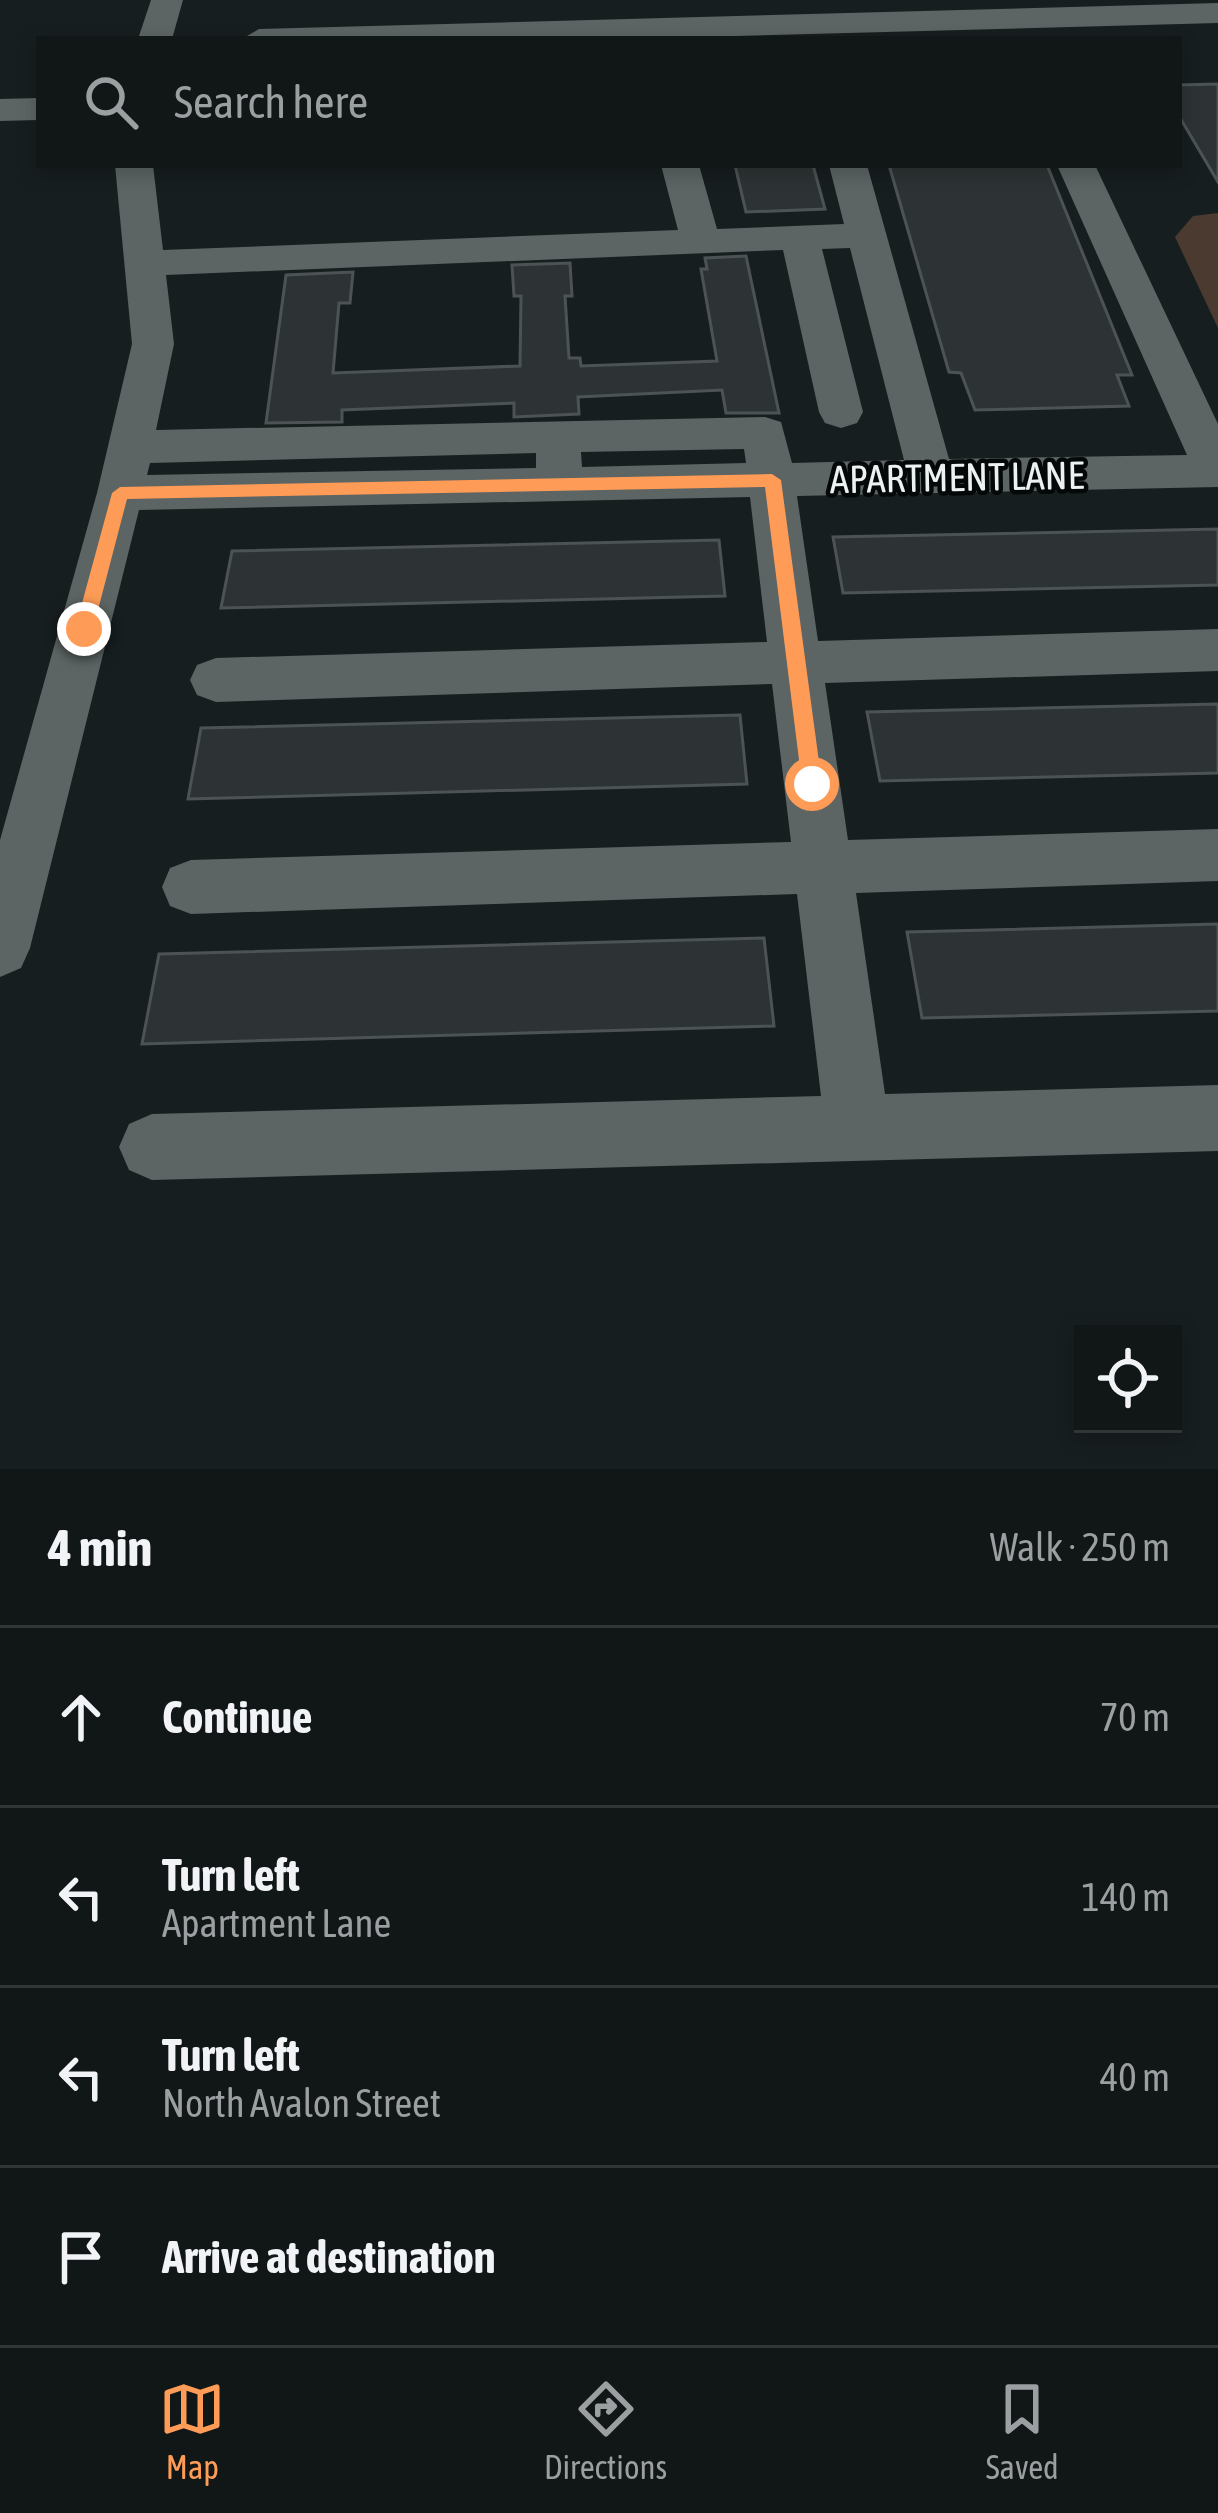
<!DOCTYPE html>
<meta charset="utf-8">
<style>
:root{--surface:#111617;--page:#1e2324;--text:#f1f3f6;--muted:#9c9fa1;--line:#303536;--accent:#fe9c57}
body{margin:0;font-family:"Asap Condensed",sans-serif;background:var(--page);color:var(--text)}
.controls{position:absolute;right:36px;bottom:36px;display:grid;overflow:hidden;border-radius:0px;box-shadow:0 6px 18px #0003}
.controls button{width:108px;height:108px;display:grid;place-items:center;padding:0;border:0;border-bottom:3px solid var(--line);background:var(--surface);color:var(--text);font:60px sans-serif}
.stop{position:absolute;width:36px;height:36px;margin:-27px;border:9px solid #fe9c57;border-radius:50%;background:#fff}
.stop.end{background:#fe9c57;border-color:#fff;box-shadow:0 3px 12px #0008}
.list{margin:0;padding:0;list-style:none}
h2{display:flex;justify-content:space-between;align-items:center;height:156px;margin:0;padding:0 48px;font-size:51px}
h2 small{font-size:39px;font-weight:400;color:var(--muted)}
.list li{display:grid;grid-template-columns:78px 1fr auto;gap:36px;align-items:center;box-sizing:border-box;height:180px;padding:0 48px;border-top:3px solid var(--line)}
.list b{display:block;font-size:45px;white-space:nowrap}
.list p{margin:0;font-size:39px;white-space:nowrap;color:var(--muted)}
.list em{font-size:39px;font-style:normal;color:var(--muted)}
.icon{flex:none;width:66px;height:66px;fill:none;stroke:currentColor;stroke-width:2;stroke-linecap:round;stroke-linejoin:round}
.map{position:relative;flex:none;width:1218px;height:1469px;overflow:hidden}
.search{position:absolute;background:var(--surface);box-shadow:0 6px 18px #0003;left:36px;right:36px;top:36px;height:132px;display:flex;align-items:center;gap:30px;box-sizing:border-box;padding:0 42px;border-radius:0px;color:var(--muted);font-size:45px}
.sheet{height:876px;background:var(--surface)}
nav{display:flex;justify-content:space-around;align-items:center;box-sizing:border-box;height:168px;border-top:3px solid var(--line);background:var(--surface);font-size:33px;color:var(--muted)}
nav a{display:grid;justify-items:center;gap:6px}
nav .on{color:var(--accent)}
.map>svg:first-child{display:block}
.green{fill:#4b3a30}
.building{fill:#2d3334;stroke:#4c5354;stroke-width:3}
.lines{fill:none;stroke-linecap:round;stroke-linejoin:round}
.minor{fill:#5c6464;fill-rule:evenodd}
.route{fill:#fe9c57}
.labels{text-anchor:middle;stroke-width:9;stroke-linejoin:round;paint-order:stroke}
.street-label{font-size:39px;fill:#ecf1f1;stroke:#050808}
</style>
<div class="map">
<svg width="1218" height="1469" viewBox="0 0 1218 1469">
<rect width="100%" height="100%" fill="#171e1f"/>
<path class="green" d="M1218 213V328L1175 237 1193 216Z"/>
<g class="building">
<path d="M1218 84V182L1179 116V85Z"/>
<path d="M735 165H813L825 209 746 212Z"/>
<path d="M889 165H1047L1132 375H1117L1129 406 975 410 961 373 949 372Z"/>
<path d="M746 256 779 413H726L722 390 578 397 579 414 514 417V403L342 410V422L266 423 286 275 353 272 350 303H339L333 373 520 366 521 296H514L512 265 570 263 572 296H565L569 358H580L581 366 717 361 701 269H707L705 258Z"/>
<path d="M1218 529V585L843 593 833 537Z"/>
<path d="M719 540 725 596 221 608 232 551Z"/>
<path d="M1218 704V773L880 781 867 712Z"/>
<path d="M740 715 747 784 188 799 201 728Z"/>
<path d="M1218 924V1011L922 1018 907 932Z"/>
<path d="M764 938 774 1026 142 1044 159 954Z"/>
</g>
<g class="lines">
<g class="minor">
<path d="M151 0H183L172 39H138Z"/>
<path d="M1218 3V23L626 39H242L259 29Z"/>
<path d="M39 98V120L0 121V99Z"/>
<path d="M115 165H153L163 250 678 230 661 165H699L717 229 844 224 829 165H867L949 459 1187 455 1057 165H1095L1218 424V487L797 496 818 641 1218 629V671L825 683 848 840 1218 829V881L856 893 885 1094 1218 1085V1151L152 1180 129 1170 119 1147 129 1124 152 1114 821 1096 797 894 191 914 170 906 162 887 170 868 191 860 791 842 772 684 216 702 197 695 190 680 197 665 216 658 767 642 750 497 139 510 30 948 21 968 0 977V840L97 493 132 344ZM850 248 904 460 792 463 781 422 765 417 156 430 174 344 166 275 783 250 819 412 825 423 841 428 857 423 863 412 822 249ZM744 449 746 463 582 467 581 452ZM536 453V468L147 475 150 463Z"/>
</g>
</g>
<path class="route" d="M772 474 781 480 822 784 812 792 802 784 765 487 127 499 93 629 84 637 75 629 112 493 120 487Z"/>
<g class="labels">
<g class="street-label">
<text transform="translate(957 477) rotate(-1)" y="14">APARTMENT LANE</text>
</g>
</g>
</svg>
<div class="controls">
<button><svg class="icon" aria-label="locate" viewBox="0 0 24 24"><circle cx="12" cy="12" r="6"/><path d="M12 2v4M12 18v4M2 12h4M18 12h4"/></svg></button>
</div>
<div class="stop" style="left:812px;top:784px"></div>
<div class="stop end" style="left:84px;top:629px"></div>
<div class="search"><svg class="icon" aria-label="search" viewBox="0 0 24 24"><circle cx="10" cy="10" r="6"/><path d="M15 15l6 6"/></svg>Search here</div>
</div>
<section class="sheet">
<h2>4 min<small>Walk · 250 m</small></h2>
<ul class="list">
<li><svg class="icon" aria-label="ahead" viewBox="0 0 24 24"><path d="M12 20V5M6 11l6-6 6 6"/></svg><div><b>Continue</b></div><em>70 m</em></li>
<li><svg class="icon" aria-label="left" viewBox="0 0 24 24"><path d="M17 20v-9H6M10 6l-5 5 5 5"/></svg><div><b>Turn left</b><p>Apartment Lane</p></div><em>140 m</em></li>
<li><svg class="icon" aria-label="left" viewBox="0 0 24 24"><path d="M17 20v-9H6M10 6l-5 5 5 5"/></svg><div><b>Turn left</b><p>North Avalon Street</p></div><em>40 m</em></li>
<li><svg class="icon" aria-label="arrive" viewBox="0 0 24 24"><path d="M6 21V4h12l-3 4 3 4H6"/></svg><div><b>Arrive at destination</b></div></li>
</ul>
</section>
<nav>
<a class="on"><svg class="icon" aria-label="map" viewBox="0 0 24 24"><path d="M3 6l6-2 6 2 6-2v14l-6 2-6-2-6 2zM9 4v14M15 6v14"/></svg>Map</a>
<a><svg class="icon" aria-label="directions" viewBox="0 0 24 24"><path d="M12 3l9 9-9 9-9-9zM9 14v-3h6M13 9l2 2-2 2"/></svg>Directions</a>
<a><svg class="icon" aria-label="saved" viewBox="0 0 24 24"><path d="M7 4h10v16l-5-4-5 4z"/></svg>Saved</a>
</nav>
